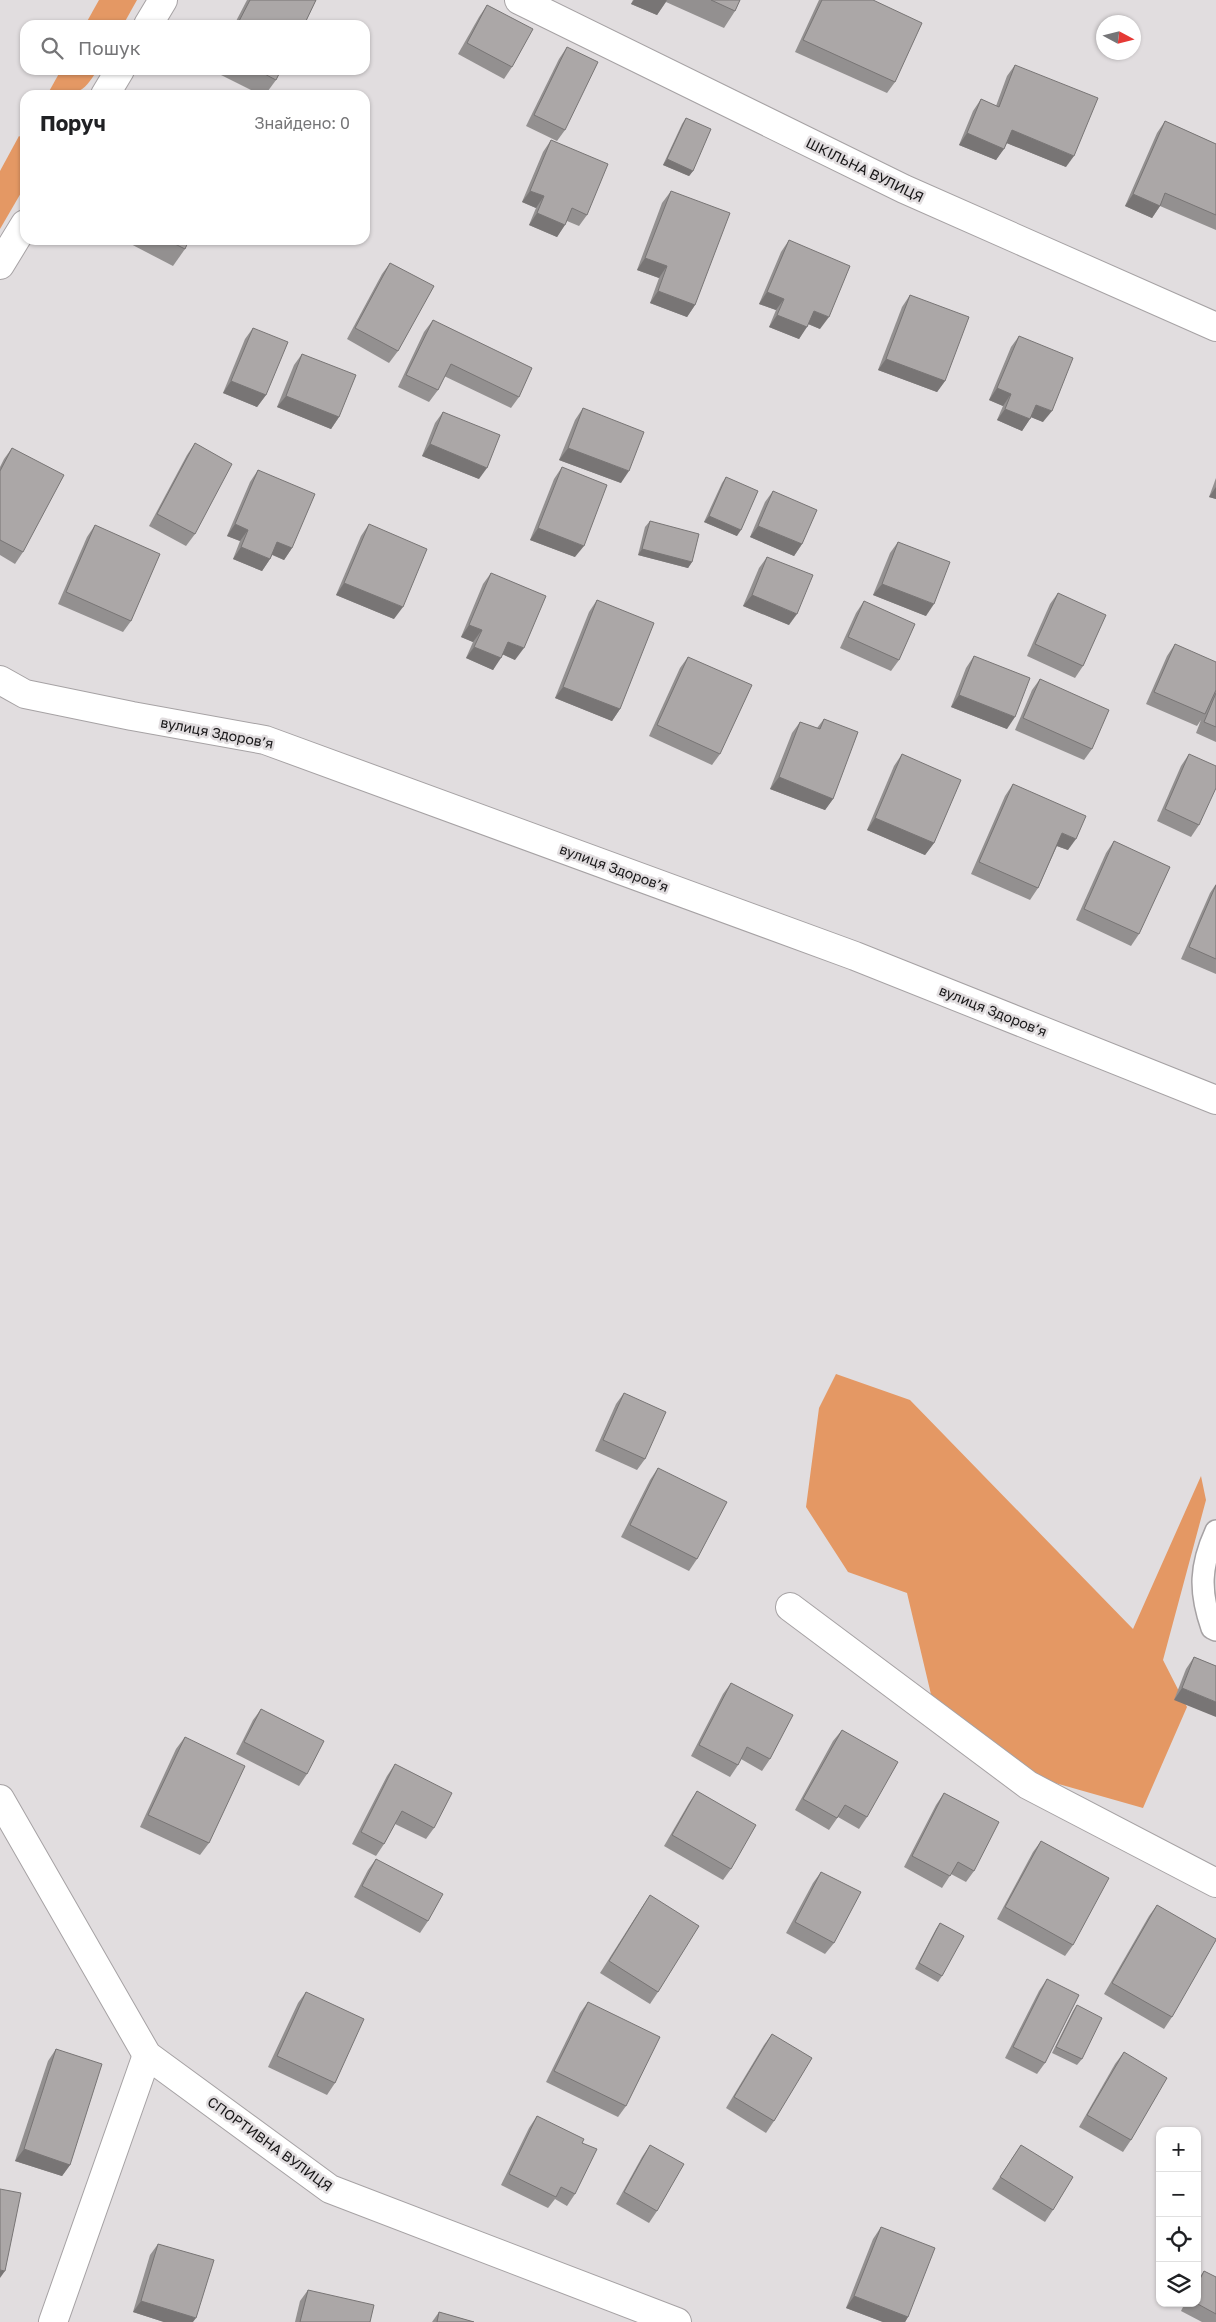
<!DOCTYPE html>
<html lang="uk">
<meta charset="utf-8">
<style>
:root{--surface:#fff;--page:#f6f6f6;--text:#202124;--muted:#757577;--line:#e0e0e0}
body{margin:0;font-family:"Golos Text",sans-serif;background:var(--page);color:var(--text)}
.controls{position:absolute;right:15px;bottom:15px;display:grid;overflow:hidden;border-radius:10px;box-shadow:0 1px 4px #0004}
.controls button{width:45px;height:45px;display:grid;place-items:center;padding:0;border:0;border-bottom:1px solid var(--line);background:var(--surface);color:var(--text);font:25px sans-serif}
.compass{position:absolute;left:1096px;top:15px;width:45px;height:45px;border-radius:50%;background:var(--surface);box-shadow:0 1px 4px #0004;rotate:97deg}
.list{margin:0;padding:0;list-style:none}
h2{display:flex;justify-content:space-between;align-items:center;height:65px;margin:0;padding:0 20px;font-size:21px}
h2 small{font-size:16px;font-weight:400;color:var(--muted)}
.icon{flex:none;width:28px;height:28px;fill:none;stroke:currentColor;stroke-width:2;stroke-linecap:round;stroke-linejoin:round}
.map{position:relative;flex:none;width:1216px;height:2322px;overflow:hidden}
.search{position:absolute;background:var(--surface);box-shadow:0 1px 4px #0004;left:20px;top:20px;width:350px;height:55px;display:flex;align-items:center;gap:12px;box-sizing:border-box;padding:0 18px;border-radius:15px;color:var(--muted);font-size:19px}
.panel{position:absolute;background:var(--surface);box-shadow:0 1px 4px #0004;left:20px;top:90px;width:350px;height:155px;border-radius:15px}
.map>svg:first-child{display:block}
.forest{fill:#e49864}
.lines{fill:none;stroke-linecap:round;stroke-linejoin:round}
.service-casing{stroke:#a6a2a4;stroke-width:24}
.minor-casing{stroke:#a6a2a4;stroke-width:30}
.service{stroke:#fff;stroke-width:21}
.minor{stroke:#fff;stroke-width:28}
.wall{fill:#939090}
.shaded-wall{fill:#787575}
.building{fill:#aba7a7;stroke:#787575}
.labels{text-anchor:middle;stroke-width:5;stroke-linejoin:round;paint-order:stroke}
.street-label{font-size:14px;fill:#181718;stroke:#e1dddf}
</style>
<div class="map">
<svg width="1216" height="2322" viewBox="0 0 1216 2322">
<rect width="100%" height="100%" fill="#e1dddf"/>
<g class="forest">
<path d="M99 0H137L123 25H85Z"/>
<path d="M61 70H97C83 95 74 95 47 95Z"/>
<path d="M19 136 25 140V186L0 229V171Z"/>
<path d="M836 1374 910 1400 1133 1629 1201 1476 1206 1500 1163 1660 1187 1707 1143 1808 1034 1777 934 1707 907 1593 848 1572 806 1507 819 1408Z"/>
</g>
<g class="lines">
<g class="service-casing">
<path id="service" d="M1216 1531C1200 1566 1199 1591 1212 1628L1216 1630"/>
</g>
<g class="minor-casing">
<g id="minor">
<path d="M519 0 904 189 1216 327"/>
<path d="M148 25 163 0"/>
<path d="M105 95 120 70"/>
<path d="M0 265 25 224"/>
<path d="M0 680 25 694 132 716 265 740 855 956 1216 1100"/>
<path d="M790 1607 1028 1785 1216 1883"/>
<path d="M0 1799 147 2055 330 2189 677 2322"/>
<path d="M53 2322 147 2055"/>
</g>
</g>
<use href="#service" class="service"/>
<use href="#minor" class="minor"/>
</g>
<g class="wall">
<path d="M247 0H316L304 25H234Z"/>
<path d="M633 0H740L735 11 724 28 666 2 657 15 631 4Z"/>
<path d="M819 0H873L895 82 887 93 795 52Z"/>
<path d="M487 5 512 67 504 79 458 54 479 17Z"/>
<path d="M567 47 565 130 557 141 526 126 559 59Z"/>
<path d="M1015 65 1066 167 1007 143 996 160 959 145 973 111 981 99 996 106 1007 76Z"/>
<path d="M211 70H281L276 80 265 95H261Z"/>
<path d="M686 118 693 171 689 176 663 165 682 124Z"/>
<path d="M1165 121 1216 144V230L1160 206 1152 218 1125 206 1157 133Z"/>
<path d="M551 140 587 215 579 226 567 221 557 237 529 225 536 208 522 202 543 152Z"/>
<path d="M671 191 695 305 687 317 650 303 659 278 637 270 662 203Z"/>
<path d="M123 240H189L185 249 173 266Z"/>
<path d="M789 240 820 329 808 324 799 339 769 327 776 310 759 304 781 252Z"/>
<path d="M390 263 398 351 389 363 347 339 382 274Z"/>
<path d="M910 295 945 381 937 392 878 370 902 307Z"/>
<path d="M433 320 519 397 511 408 444 376 438 390 429 402 398 387 424 332Z"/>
<path d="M253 328 266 395 257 407 223 393 245 339Z"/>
<path d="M1019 336 1043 422 1031 417 1022 431 997 420 1003 406 989 400 1011 347Z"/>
<path d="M302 354 339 417 331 429 277 407 294 365Z"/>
<path d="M583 408 621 483 559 460 575 420Z"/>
<path d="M443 412 479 479 422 456 435 423Z"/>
<path d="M195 443V534L186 546 149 526 187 455Z"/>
<path d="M12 448 23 552 15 564 0 555V467L4 459Z"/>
<path d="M562 467 575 557 530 540 554 479Z"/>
<path d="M258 470 292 548 284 560 272 555 270 559 262 571 233 559 240 541 227 536 250 482Z"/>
<path d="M726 477 737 536 704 522 722 483Z"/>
<path d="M1216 478V499L1209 497Z"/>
<path d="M773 491 802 544 794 556 750 537 765 502Z"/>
<path d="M650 521 692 562 688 568 638 555 645 527Z"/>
<path d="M369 524 394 619 336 595 361 536Z"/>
<path d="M95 525 131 621 123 632 58 604 87 537Z"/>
<path d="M898 542 926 616 873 595 890 553Z"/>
<path d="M767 557 789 625 743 606 759 568Z"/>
<path d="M491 573 515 660 502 654 493 670 466 658 473 642 461 637 483 584Z"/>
<path d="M1058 593 1083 666 1075 678 1027 656 1050 604Z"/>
<path d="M597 600 620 709 612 721 555 698 589 612Z"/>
<path d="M864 601 899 660 891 671 840 648 856 613Z"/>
<path d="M1175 644 1216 690V742L1196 733 1201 720 1197 726 1146 704 1167 656Z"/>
<path d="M974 656 1007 729 951 707 966 668Z"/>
<path d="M688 657 720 754 712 765 649 736 680 668Z"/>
<path d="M1040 679 1092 749 1084 760 1015 730 1032 690Z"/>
<path d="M824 719 833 799 825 810 770 789 792 733 800 722 817 728Z"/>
<path d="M902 754 934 843 925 855 867 830 894 766Z"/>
<path d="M1189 754 1199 825 1191 837 1157 821 1181 766Z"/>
<path d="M1013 784 1068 850 1057 846 1038 888 1030 900 971 874 1005 796Z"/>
<path d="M1114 841 1139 934 1131 946 1076 920 1106 853Z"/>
<path d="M1216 884V974L1181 959 1210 893Z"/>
<path d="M624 1393 645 1459 637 1470 595 1451 616 1404Z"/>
<path d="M658 1468 697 1559 689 1571 621 1537 650 1480Z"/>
<path d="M1194 1657 1216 1666 1174 1700 1186 1669Z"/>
<path d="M731 1683 770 1759 762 1771 741 1759 738 1765 730 1777 691 1756 723 1694Z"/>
<path d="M261 1709 307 1774 299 1786 236 1754 253 1720Z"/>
<path d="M842 1730 867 1817 859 1829 838 1817 829 1830 795 1810 833 1741Z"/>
<path d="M185 1737 209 1843 200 1855 140 1827 176 1749Z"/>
<path d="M395 1764 434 1828 426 1839 395 1824 384 1844 376 1856 352 1844 387 1776Z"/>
<path d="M697 1791 731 1869 723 1880 664 1846 689 1803Z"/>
<path d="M944 1793 974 1871 966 1882 951 1874 942 1888 904 1867 936 1805Z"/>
<path d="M1041 1841 1073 1945 1065 1956 997 1919 1033 1852Z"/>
<path d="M376 1859 428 1921 420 1933 354 1897 368 1870Z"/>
<path d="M821 1872 834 1943 825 1954 786 1933 813 1883Z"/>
<path d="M650 1895 658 1992 650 2004 600 1973 642 1907Z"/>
<path d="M1157 1905 1172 2017 1164 2029 1104 1994 1149 1916Z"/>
<path d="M940 1923 942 1976 938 1982 915 1969 936 1929Z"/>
<path d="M1047 1979 1045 2063 1037 2074 1005 2058 1039 1991Z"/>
<path d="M306 1992 335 2083 327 2095 268 2067 298 2003Z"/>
<path d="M588 2002 626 2106 618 2117 546 2082 580 2013Z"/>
<path d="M1077 2005 1082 2059 1077 2065 1052 2053 1073 2011Z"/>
<path d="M772 2034 774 2121 766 2133 726 2108 764 2045Z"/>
<path d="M56 2049 70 2165 62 2176 15 2161 48 2061Z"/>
<path d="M1124 2052 1131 2140 1123 2152 1079 2127 1115 2064Z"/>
<path d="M537 2116 582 2143 575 2194 567 2206 555 2199 548 2208 501 2185 529 2128Z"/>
<path d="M650 2145 657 2211 649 2223 616 2204 642 2157Z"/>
<path d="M1021 2145 1053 2210 1045 2222 992 2189Z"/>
<path d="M881 2227 908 2317 905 2322H883L846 2308 873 2239Z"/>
<path d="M158 2244 193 2322H164L133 2312 150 2255Z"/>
<path d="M1204 2271 1216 2277V2322H1202L1181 2311 1185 2303H1197V2281Z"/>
<path d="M308 2290 370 2322H295L300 2301Z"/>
<path d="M439 2312 474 2322H432Z"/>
</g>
<g class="shaded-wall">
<path d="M634 0H667L657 15 631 4Z"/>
<path d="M1012 130 1074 156 1066 167 1004 142Z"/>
<path d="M967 133 1004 149 996 160 959 145Z"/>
<path d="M667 159 693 171 689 176 663 165Z"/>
<path d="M530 191 544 196 536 208 522 202Z"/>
<path d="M1133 194 1160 206 1152 218 1125 206Z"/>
<path d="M537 213 565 225 557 237 529 225Z"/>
<path d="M645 258 667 266 659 278 637 270Z"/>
<path d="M658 291 695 305 687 317 650 303Z"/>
<path d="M767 292 784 299 776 310 759 304Z"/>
<path d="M814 311 829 317 820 329 806 323Z"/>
<path d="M777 315 807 327 799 339 769 327Z"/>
<path d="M886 359 945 381 937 392 878 370Z"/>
<path d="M231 381 266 395 257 407 223 393Z"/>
<path d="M997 388 1011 394 1003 406 989 400Z"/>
<path d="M286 396 339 417 331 429 277 407Z"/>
<path d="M1036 405 1052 411 1043 422 1028 416Z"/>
<path d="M1005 409 1030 419 1022 431 997 420Z"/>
<path d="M430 444 487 468 479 479 422 456Z"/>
<path d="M568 448 629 471 621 483 559 460Z"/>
<path d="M1216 487V499L1209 497Z"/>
<path d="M709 516 741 530 737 536 704 522Z"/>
<path d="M235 524 248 530 240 541 227 536Z"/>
<path d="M758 526 802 544 794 556 750 537Z"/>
<path d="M538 528 584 546 575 557 530 540Z"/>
<path d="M277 542 292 548 284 560 269 553Z"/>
<path d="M241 547 270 559 262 571 233 559Z"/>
<path d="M642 549 692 562 688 568 638 555Z"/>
<path d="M344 583 403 607 394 619 336 595Z"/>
<path d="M882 584 934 604 926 616 873 595Z"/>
<path d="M752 595 797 614 789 625 743 606Z"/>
<path d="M469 625 482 630 473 642 461 637Z"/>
<path d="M508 642 524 648 515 660 500 653Z"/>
<path d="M474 647 501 658 493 670 466 658Z"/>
<path d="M563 687 620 709 612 721 555 698Z"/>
<path d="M959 695 1015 717 1007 729 951 707Z"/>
<path d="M779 777 833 799 825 810 770 789Z"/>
<path d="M875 818 934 843 925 855 867 830Z"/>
<path d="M1062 833 1076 839 1068 850 1054 845Z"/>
<path d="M1182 1688 1216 1702V1717L1174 1700Z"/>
<path d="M24 2149 70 2165 62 2176 15 2161Z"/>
<path d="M0 2270 5 2271 0 2278Z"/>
<path d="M854 2296 908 2317 905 2322H883L846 2308Z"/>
<path d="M141 2301 196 2318 193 2322H164L133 2312Z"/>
</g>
<g class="building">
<path d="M250 0H316L304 25H237Z"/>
<path d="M711 0H740L735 11Z"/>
<path d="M822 0H873L922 23 895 82 803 40Z"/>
<path d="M487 5 533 29 512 67 467 43Z"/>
<path d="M567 47 598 62 565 130 534 115Z"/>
<path d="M1015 65 1098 98 1074 156 1012 130 1004 149 967 133 981 99 999 107Z"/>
<path d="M257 70H281L276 80Z"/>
<path d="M686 118 711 129 693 171 667 159Z"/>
<path d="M1165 121 1216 144V215L1165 193 1160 206 1133 194Z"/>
<path d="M551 140 608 164 587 215 572 208 565 225 537 213 544 196 530 191Z"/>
<path d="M671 191 730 213 695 305 658 291 667 266 645 258Z"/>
<path d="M167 240H189L185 249Z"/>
<path d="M789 240 850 266 829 317 814 311 807 327 777 315 784 299 767 292Z"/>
<path d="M390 263 434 286 398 351 355 328Z"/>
<path d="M910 295 969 317 945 381 886 359Z"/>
<path d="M433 320 532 368 519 397 451 364 438 390 406 375Z"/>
<path d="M253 328 288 342 266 395 231 381Z"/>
<path d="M1019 336 1073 358 1052 411 1036 405 1030 419 1005 409 1011 394 997 388Z"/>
<path d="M302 354 356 375 339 417 286 396Z"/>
<path d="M583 408 644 432 629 471 568 448Z"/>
<path d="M443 412 500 435 487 468 430 444Z"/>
<path d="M195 443 232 464 195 534 157 514Z"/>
<path d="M12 448 64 475 23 552 0 540V471Z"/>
<path d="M562 467 607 485 584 546 538 528Z"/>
<path d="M258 470 315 494 292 548 277 542 270 559 241 547 248 530 235 524Z"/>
<path d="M726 477 758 491 741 530 709 516Z"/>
<path d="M773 491 817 510 802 544 758 526Z"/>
<path d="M650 521 699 534 692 562 642 549Z"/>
<path d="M369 524 427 549 403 607 344 583Z"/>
<path d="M95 525 160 554 131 621 66 592Z"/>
<path d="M898 542 950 562 934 604 882 584Z"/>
<path d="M767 557 813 575 797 614 752 595Z"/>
<path d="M491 573 546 596 524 648 508 642 501 658 474 647 482 630 469 625Z"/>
<path d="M1058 593 1106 615 1083 666 1035 644Z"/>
<path d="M597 600 654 623 620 709 563 687Z"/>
<path d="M864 601 915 624 899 660 848 637Z"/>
<path d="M1175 644 1216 662V690L1205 714 1154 692Z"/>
<path d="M974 656 1030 678 1015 717 959 695Z"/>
<path d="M688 657 752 685 720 754 657 725Z"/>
<path d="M1040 679 1109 710 1092 749 1023 718Z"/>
<path d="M1216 693V727L1204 722Z"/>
<path d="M824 719 858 732 833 799 779 777 800 722 820 729Z"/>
<path d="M902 754 961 780 934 843 875 818Z"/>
<path d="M1189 754 1216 766V788L1199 825 1165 809Z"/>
<path d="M1013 784 1086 816 1076 839 1062 833 1038 888 979 862Z"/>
<path d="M1114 841 1170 867 1139 934 1084 909Z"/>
<path d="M1216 885V959L1189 947Z"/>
<path d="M624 1393 666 1412 645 1459 603 1440Z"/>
<path d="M658 1468 727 1502 697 1559 630 1525Z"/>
<path d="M1194 1657 1216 1666V1702L1182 1688Z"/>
<path d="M731 1683 793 1715 770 1759 747 1747 738 1765 699 1745Z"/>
<path d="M261 1709 324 1741 307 1774 244 1742Z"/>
<path d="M842 1730 898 1762 867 1817 845 1805 837 1818 803 1799Z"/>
<path d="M185 1737 245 1766 209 1843 148 1815Z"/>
<path d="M395 1764 452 1793 434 1828 402 1811 384 1844 361 1832Z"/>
<path d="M697 1791 756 1825 731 1869 672 1835Z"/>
<path d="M944 1793 999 1822 974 1871 958 1862 950 1876 912 1856Z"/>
<path d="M1041 1841 1109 1878 1073 1945 1005 1907Z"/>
<path d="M376 1859 443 1894 428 1921 362 1886Z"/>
<path d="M821 1872 861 1892 834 1943 795 1922Z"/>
<path d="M650 1895 699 1926 658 1992 609 1961Z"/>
<path d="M1157 1905 1216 1939V1940L1172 2017 1112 1983Z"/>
<path d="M940 1923 964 1936 942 1976 919 1963Z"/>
<path d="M1047 1979 1079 1995 1045 2063 1013 2047Z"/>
<path d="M306 1992 364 2019 335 2083 277 2056Z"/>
<path d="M588 2002 660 2037 626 2106 554 2071Z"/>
<path d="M1077 2005 1102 2018 1082 2059 1056 2047Z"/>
<path d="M772 2034 812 2058 774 2121 734 2097Z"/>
<path d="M56 2049 102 2064 70 2165 24 2149Z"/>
<path d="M1124 2052 1167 2078 1131 2140 1087 2115Z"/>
<path d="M537 2116 584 2139 582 2143 597 2149 575 2194 561 2187 556 2197 509 2174Z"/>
<path d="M650 2145 684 2164 657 2211 624 2192Z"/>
<path d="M1021 2145 1073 2177 1053 2210 1000 2177Z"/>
<path d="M0 2189 21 2193 5 2271 0 2270Z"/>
<path d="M881 2227 935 2248 908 2317 854 2296Z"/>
<path d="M158 2244 214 2260 196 2318 141 2301Z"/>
<path d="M1204 2271 1216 2277V2314L1196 2303H1197V2285Z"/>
<path d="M308 2290 374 2305 370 2322H300Z"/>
<path d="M439 2312 474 2322H437Z"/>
</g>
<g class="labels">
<g class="street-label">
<text transform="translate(865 170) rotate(26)" y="5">ШКІЛЬНА ВУЛИЦЯ</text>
<text transform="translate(217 733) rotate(11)" y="5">вулиця Здоровʼя</text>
<text transform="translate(614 868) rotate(20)" y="5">вулиця Здоровʼя</text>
<text transform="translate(993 1011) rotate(22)" y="5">вулиця Здоровʼя</text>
<text transform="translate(270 2144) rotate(36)" y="5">СПОРТИВНА ВУЛИЦЯ</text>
</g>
</g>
</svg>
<div class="controls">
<button>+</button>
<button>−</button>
<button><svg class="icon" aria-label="locate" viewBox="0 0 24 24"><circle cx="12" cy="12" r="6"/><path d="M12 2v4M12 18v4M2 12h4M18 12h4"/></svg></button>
<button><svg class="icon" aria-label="layers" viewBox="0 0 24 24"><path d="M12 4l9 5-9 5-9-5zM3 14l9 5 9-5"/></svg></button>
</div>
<svg class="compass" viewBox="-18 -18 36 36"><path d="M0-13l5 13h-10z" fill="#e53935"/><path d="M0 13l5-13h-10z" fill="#757577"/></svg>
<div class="search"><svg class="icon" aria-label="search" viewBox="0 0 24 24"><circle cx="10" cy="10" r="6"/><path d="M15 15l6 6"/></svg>Пошук</div>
<section class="panel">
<h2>Поруч<small>Знайдено: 0</small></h2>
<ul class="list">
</ul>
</section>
</div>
